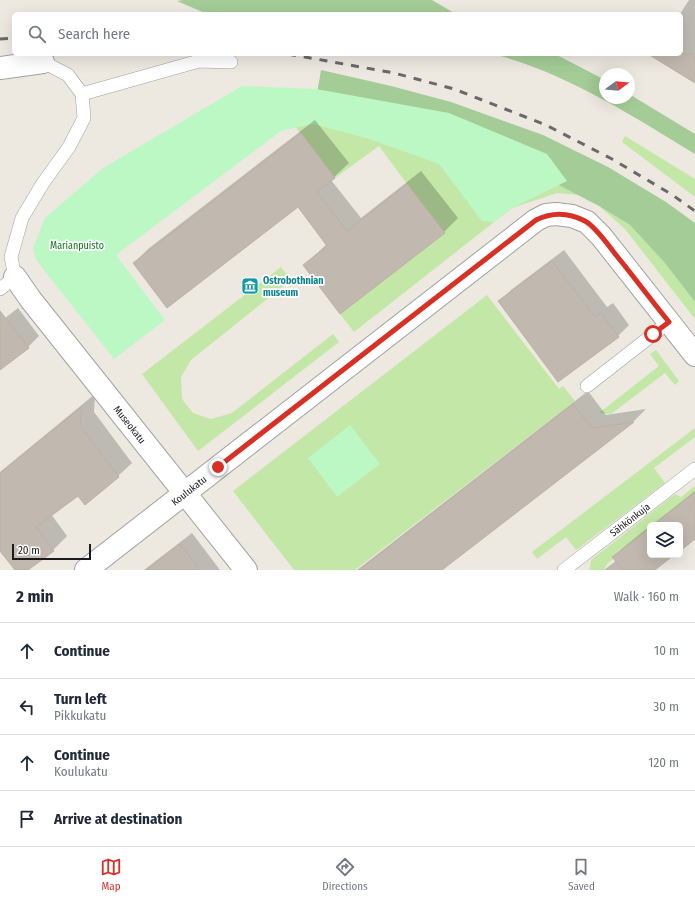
<!DOCTYPE html>
<meta charset="utf-8">
<style>
:root{--surface:#fff;--page:#f6f6f7;--text:#1f2937;--muted:#747a83;--line:#e0e1e3;--accent:#d93025}
body{margin:0;font-family:"Fira Sans Condensed",sans-serif;background:var(--page);color:var(--text)}
.controls{position:absolute;right:12px;bottom:12px;display:grid;overflow:hidden;border-radius:6px;box-shadow:0 4px 16px #0002}
.controls button{width:36px;height:36px;display:grid;place-items:center;padding:0;border:0;border-bottom:1px solid var(--line);background:var(--surface);color:var(--text);font:20px sans-serif}
.compass{position:absolute;left:599px;top:68px;width:36px;height:36px;border-radius:50%;background:var(--surface);box-shadow:0 4px 16px #0002;rotate:74deg}
.scale{position:absolute;left:12px;bottom:10px;width:79px;box-sizing:border-box;padding-left:4px;border:2px solid #1b1b1b;border-top:0;font-size:11px;line-height:14px;white-space:nowrap;color:#1b1b1b;-webkit-text-stroke:3px #fff;paint-order:stroke}
.stop{position:absolute;width:12px;height:12px;margin:-9px;border:3px solid #d93025;border-radius:50%;background:#fff}
.stop.end{background:#d93025;border-color:#fff;box-shadow:0 1px 4px #0008}
.list{margin:0;padding:0;list-style:none}
h2{display:flex;justify-content:space-between;align-items:center;height:52px;margin:0;padding:0 16px;font-size:17px}
h2 small{font-size:13px;font-weight:400;color:var(--muted)}
.list li{display:grid;grid-template-columns:26px 1fr auto;gap:12px;align-items:center;box-sizing:border-box;height:56px;padding:0 16px;border-top:1px solid var(--line)}
.list b{display:block;font-size:15px;white-space:nowrap}
.list p{margin:0;font-size:13px;white-space:nowrap;color:var(--muted)}
.list em{font-size:13px;font-style:normal;color:var(--muted)}
.icon{flex:none;width:22px;height:22px;fill:none;stroke:currentColor;stroke-width:2;stroke-linecap:round;stroke-linejoin:round}
.map{position:relative;flex:none;width:695px;height:570px;overflow:hidden}
.search{position:absolute;background:var(--surface);box-shadow:0 4px 16px #0002;left:12px;right:12px;top:12px;height:44px;display:flex;align-items:center;gap:10px;box-sizing:border-box;padding:0 14px;border-radius:6px;color:var(--muted);font-size:15px}
.sheet{height:276px;background:var(--surface)}
nav{display:flex;justify-content:space-around;align-items:center;box-sizing:border-box;height:56px;border-top:1px solid var(--line);background:var(--surface);font-size:11px;color:var(--muted)}
nav a{display:grid;justify-items:center;gap:2px}
nav .on{color:var(--accent)}
.map>svg:first-child{display:block}
.grass{fill:#c3e7a6}
.forest{fill:#a3cc96}
.park{fill:#bcf8c4}
.shadow{fill:#0003}
.building{fill:#c1b8b0;stroke:#beb0a3}
.lines{fill:none;stroke-linecap:round;stroke-linejoin:round}
.lane-casing{stroke:#a2a2a2;stroke-width:14}
.street-casing{stroke:#a2a2a2;stroke-width:24}
.lane{stroke:#fff;stroke-width:13}
.street{stroke:#fff;stroke-width:22}
.rail{stroke:#696969;stroke-width:3;stroke-dasharray:8 8;stroke-linecap:butt}
.route{stroke:#d93025;stroke-width:5}
.labels{text-anchor:middle;stroke-width:3.5;stroke-linejoin:round;paint-order:stroke}
.park-label{font-size:10px;fill:#0d761b;stroke:#fff}
.culture-label{font-size:10px;font-weight:bold;fill:#0d838f;stroke:#fff;text-anchor:start}
.street-label{font-size:10px;fill:#1b1b1b;stroke:#fff}
</style>
<div class="map">
<svg width="695" height="570" viewBox="0 0 695 570">
<rect width="100%" height="100%" fill="#ede9e1"/>
<g class="grass">
<path d="M315 105 547 179 578 195 557 193 512 208 354 332 340 314 407 184 379 146 335 178 290 120Z"/>
<path d="M625 136 695 179V197L622 142Z"/>
<path d="M599 206 630 225 664 262 695 302V319L625 229Z"/>
<path d="M281 267 291 280 191 360 181 377 182 399 193 413 211 419 232 413 333 334 339 342 198 451 142 374Z"/>
<path d="M487 295 559 389 563 386 575 401 355 570H294L233 491Z"/>
<path d="M656 350 679 381 675 385 665 373 611 414 599 413 659 366 650 354Z"/>
<path d="M695 428V437L654 468 665 483 576 550 566 537 537 559 532 552Z"/>
<path d="M695 486V495L657 525H650V530L607 564 604 570H588L590 568 591 560 675 494 681 497Z"/>
</g>
<g class="forest">
<path d="M183 0H432L456 14H207L177 1Z"/>
<path d="M493 54H555L605 80V98H629V94L695 134V154C631 115 566 73 493 54Z"/>
<path d="M321 70 391 86 451 102 543 135 608 167 666 202 695 223V302L664 262 630 225 599 206 547 179 315 105Z"/>
</g>
<g class="park">
<path d="M242 86 316 89 449 113 547 154 567 181 512 208 494 222 482 221 439 164 366 138 312 124 281 131 116 255 165 320 114 359 36 260 33 248 45 218 103 168Z"/>
<path d="M350 425 380 464 337 497 308 458Z"/>
</g>
<g class="shadow">
<path d="M689 0H695V82L655 54H681V14H680Z"/>
<path d="M315 120 349 163 331 180 361 218 421 171 458 218 444 232 304 265 327 244 298 206 134 263 148 249Z"/>
<path d="M564 250 607 307 613 303 629 325 618 336 500 301 511 290Z"/>
<path d="M18 308 39 336 28 347 0 369V322Z"/>
<path d="M588 391 606 415 646 409 633 422 441 570H357Z"/>
<path d="M95 394 94 412 132 463 118 476 78 495 51 514 67 536 53 550 26 570H17L0 537V472Z"/>
<path d="M695 491V538L680 549V525H652Z"/>
<path d="M650 526V555H673L654 570H604L617 560 614 557 624 547Z"/>
<path d="M192 533 220 570H144Z"/>
</g>
<g class="building">
<path d="M648 54H695V83Z"/>
<path d="M301 133 335 178 317 192 347 231 407 184 445 233 340 314 303 265 327 246 298 207 167 308 133 263Z"/>
<path d="M552 261 595 317 601 313 619 337 558 382 498 301Z"/>
<path d="M0 311 29 348 0 370Z"/>
<path d="M573 404 592 428 634 422 442 570H359Z"/>
<path d="M82 407 80 426 119 477 85 505 78 496 36 527 54 551 28 570H15L0 551V473Z"/>
<path d="M695 492V539L680 551V525H653Z"/>
<path d="M650 528V555H674L655 570H623L612 557Z"/>
<path d="M180 544 200 570H146Z"/>
</g>
<g class="lines">
<g class="lane-casing">
<g id="lane">
<path d="M82 94 199 61 231 62"/>
<path d="M0 289 15 277 11 257 22 218 43 183 69 147 84 118 82 94 68 75 43 62"/>
<path d="M587 386 669 322"/>
<path id="s1" d="M564 570 695 469"/>
</g>
</g>
<g class="street-casing">
<g id="street">
<path d="M0 68 43 62"/>
<path id="s2" d="M15 277 31 300 246 570"/>
<path id="s3" d="M86 570 536 220 546 215 556 214 572 216 587 222 601 236 695 355"/>
</g>
</g>
<use href="#lane" class="lane"/>
<use href="#street" class="street"/>
<g class="rail">
<path d="M0 39 14 38"/>
<path d="M288 54 394 73 454 89 546 125 612 159 671 194 695 211"/>
</g>
</g>
<g class="lines">
<path class="route" d="M218 467 536 220C552 212 568 212 585 221 596 227 608 245 616 255 634 277 651 300 669 322L653 334"/>
</g>
<defs>
<g id="museum-square" transform="scale(0.9)"><rect x="-9" y="-9" width="18" height="18" rx="4" fill="#0f9aa8" stroke="#fff"/><path d="M0-6L6-3V-2H-6V-3ZM-5-1h2V3h-2ZM-1-1h2V3h-2ZM3-1h2V3H3ZM-6 4H6V6H-6Z" fill="#fff"/></g>
</defs>
<g fill-rule="evenodd">
<use href="#museum-square" x="250" y="286"/>
</g>
<g class="labels">
<g class="park-label">
<text x="77" y="249">Marianpuisto</text>
</g>
<g class="culture-label">
<text x="263" y="284">Ostrobothnian<tspan x="263" dy="12">museum</tspan></text>
</g>
<g class="street-label">
<text dy="4" stroke="none"><textPath href="#s2" startOffset="187">Museokatu</textPath></text>
<text dy="4" stroke="none"><textPath href="#s3" startOffset="130">Koulukatu</textPath></text>
<text dy="4" stroke="none"><textPath href="#s1" startOffset="83">Sähkönkuja</textPath></text>
</g>
</g>
</svg>
<div class="controls">
<button><svg class="icon" aria-label="layers" viewBox="0 0 24 24"><path d="M12 4l9 5-9 5-9-5zM3 14l9 5 9-5"/></svg></button>
</div>
<svg class="compass" viewBox="-18 -18 36 36"><path d="M0-13l5 13h-10z" fill="#e53935"/><path d="M0 13l5-13h-10z" fill="#747a83"/></svg>
<div class="scale">20 m</div>
<div class="stop" style="left:653px;top:334px"></div>
<div class="stop end" style="left:218px;top:467px"></div>
<div class="search"><svg class="icon" aria-label="search" viewBox="0 0 24 24"><circle cx="10" cy="10" r="6"/><path d="M15 15l6 6"/></svg>Search here</div>
</div>
<section class="sheet">
<h2>2 min<small>Walk · 160 m</small></h2>
<ul class="list">
<li><svg class="icon" aria-label="ahead" viewBox="0 0 24 24"><path d="M12 20V5M6 11l6-6 6 6"/></svg><div><b>Continue</b></div><em>10 m</em></li>
<li><svg class="icon" aria-label="left" viewBox="0 0 24 24"><path d="M17 20v-9H6M10 6l-5 5 5 5"/></svg><div><b>Turn left</b><p>Pikkukatu</p></div><em>30 m</em></li>
<li><svg class="icon" aria-label="ahead" viewBox="0 0 24 24"><path d="M12 20V5M6 11l6-6 6 6"/></svg><div><b>Continue</b><p>Koulukatu</p></div><em>120 m</em></li>
<li><svg class="icon" aria-label="arrive" viewBox="0 0 24 24"><path d="M6 21V4h12l-3 4 3 4H6"/></svg><div><b>Arrive at destination</b></div></li>
</ul>
</section>
<nav>
<a class="on"><svg class="icon" aria-label="map" viewBox="0 0 24 24"><path d="M3 6l6-2 6 2 6-2v14l-6 2-6-2-6 2zM9 4v14M15 6v14"/></svg>Map</a>
<a><svg class="icon" aria-label="directions" viewBox="0 0 24 24"><path d="M12 3l9 9-9 9-9-9zM9 14v-3h6M13 9l2 2-2 2"/></svg>Directions</a>
<a><svg class="icon" aria-label="saved" viewBox="0 0 24 24"><path d="M7 4h10v16l-5-4-5 4z"/></svg>Saved</a>
</nav>
